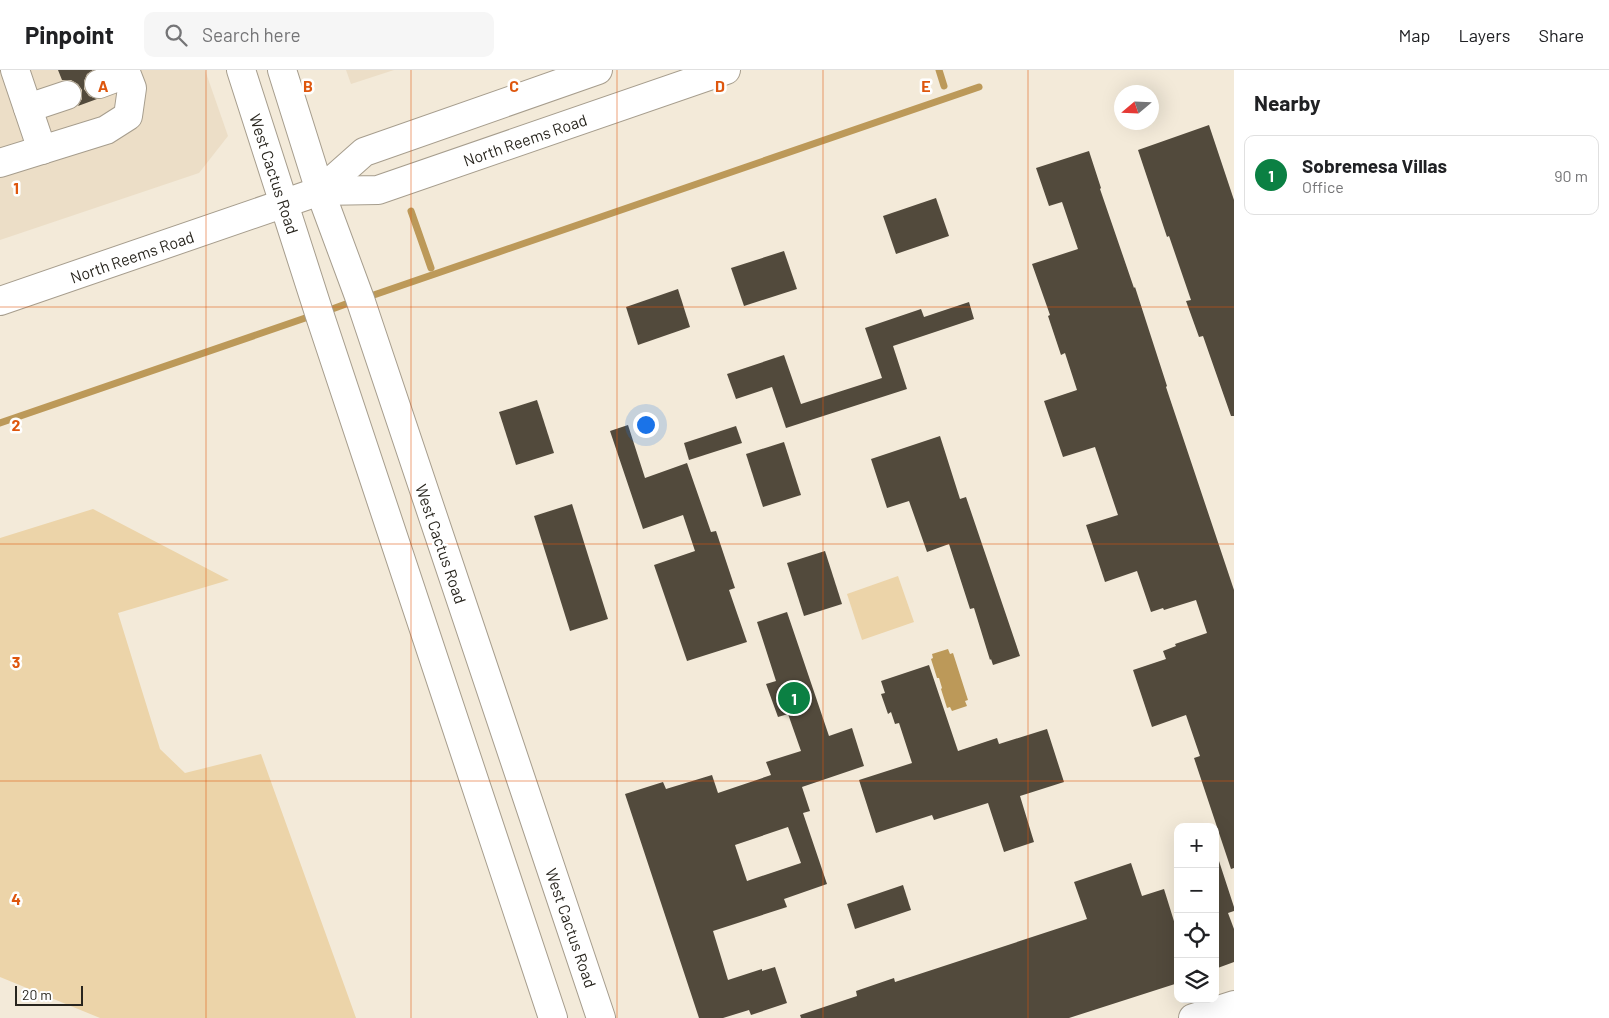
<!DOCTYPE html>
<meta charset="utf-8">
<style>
:root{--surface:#fff;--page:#f6f6f6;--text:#202124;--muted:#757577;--line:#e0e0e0;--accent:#0b8043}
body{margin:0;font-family:Barlow,sans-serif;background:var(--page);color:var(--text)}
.controls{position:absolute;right:15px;bottom:15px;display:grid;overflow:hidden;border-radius:10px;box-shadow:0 5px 20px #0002}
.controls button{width:45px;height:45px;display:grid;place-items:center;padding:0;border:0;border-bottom:1px solid var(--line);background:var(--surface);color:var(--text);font:25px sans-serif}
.compass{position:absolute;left:1114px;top:15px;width:45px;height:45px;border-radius:50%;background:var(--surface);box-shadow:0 5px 20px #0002;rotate:251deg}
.scale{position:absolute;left:15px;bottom:12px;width:68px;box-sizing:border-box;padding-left:5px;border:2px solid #28251e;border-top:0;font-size:14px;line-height:18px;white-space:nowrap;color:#28251e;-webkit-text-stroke:4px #fff;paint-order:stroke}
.you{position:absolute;left:645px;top:354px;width:18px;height:18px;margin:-12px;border:4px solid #fff;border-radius:50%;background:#1a73e8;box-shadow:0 0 0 8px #1a73e833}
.badge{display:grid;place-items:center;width:32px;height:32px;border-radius:50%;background:var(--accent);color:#fff;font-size:16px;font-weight:700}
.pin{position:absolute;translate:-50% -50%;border:2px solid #fff;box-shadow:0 1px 5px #0006}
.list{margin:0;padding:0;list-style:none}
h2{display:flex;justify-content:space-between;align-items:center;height:65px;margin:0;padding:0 20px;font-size:21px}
h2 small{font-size:16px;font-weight:400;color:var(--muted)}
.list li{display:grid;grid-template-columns:32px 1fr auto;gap:15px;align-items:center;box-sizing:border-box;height:80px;margin:0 10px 10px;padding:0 10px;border:1px solid var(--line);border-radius:10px}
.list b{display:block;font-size:19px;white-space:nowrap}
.list p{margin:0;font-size:16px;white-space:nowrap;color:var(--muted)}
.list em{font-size:16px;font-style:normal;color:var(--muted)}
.icon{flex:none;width:28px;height:28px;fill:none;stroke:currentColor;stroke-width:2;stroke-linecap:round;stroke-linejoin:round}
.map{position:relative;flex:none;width:1234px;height:948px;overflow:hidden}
header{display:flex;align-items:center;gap:30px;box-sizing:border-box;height:70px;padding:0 25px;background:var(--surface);border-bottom:1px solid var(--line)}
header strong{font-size:24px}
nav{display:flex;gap:28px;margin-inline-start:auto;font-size:18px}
.search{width:350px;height:45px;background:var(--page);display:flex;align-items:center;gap:12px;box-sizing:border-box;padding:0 18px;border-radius:10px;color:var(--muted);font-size:19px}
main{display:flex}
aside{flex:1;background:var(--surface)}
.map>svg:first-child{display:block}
.built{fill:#ecdec7}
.green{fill:#ecd4a9}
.water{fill:#bc9959}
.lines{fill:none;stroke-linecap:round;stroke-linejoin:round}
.stream{stroke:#bc9959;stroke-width:7}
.building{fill:#524a3c;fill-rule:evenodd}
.minor-casing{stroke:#a69d8d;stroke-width:30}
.major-casing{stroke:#a69d8d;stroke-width:30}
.minor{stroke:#fff;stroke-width:28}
.major{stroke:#fff;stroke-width:28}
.grid{fill:none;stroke:#de560d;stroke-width:1;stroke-opacity:0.55}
.labels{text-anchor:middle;stroke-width:5;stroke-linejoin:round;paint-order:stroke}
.street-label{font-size:16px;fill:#28251e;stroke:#fff}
.grid-label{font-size:16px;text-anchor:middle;font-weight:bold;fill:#de560d;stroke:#fff;stroke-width:5;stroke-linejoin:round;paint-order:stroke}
</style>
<header>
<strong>Pinpoint</strong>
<div class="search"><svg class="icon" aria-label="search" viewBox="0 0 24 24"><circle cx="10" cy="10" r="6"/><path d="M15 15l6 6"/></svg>Search here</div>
<nav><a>Map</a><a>Layers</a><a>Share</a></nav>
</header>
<main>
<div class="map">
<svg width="1234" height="948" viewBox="0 0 1234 948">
<rect width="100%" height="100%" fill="#f3ead9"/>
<g class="built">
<path d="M0 0H205L228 66 199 103 0 170Z"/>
<path d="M346 0H394L351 14Z"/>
</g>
<g class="green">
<path d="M93 439 229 510 118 543 160 679 185 703 261 684 356 948H100L0 907V468Z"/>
<path d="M898 506 914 552 862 570 847 524Z"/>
</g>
<path class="water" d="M948 579 950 584 953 583 968 630 965 631 967 636 952 641 950 637 947 638 941 619 942 618 939 608H937L931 589 933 588 932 584Z"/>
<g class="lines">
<g class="stream">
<path d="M939 0 944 16"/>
<path d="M411 141 431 198"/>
<path d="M365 228 979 17"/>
<path d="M324 242 354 231"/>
<path d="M0 353 314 245"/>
</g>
</g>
<g class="building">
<path d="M58 0H93L87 4 84 11V19L89 26 97 29 78 36 82 29V20L78 14 71 10H62Z"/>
<path d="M1209 55 1234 130V346H1231L1203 266 1199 267 1186 231 1191 230 1169 166 1167 167 1138 80Z"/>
<path d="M1089 81 1101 118 1100 119 1134 218 1135 217 1167 316 1166 317 1234 520V798L1231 799 1194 688 1200 686 1186 645 1152 657 1133 600 1166 589 1163 581 1176 576 1175 574 1207 563 1196 530 1164 540 1163 538 1151 542 1137 501 1105 512 1086 455 1118 445 1095 377 1063 387 1044 331 1077 320 1065 283 1061 285 1048 246 1050 245 1032 194 1078 179 1062 132 1049 136 1036 98Z"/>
<path d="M936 128 949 166 896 184 883 146Z"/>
<path d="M784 181 797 219 744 236 731 198Z"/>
<path d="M678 219 690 257 638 275 626 237Z"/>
<path d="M969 232 974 249 893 276 907 319 786 358 772 317 736 329 727 304 784 285 801 334 882 308 865 258 921 239 924 247Z"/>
<path d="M537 330 554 383 516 395 499 342Z"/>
<path d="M628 355 645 408 687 393 711 462 716 461 735 518 729 520 747 572 687 591 654 495 695 481 683 445 643 459 610 361Z"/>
<path d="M736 356 742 373 689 390 684 373Z"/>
<path d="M940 366 960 429 966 427 1020 586 993 595 991 589 990 590 974 538 970 539 949 474 927 482 909 431 887 438 871 389Z"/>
<path d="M784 372 801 425 763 437 746 384Z"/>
<path d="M572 434 608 549 570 561 534 446Z"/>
<path d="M825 481 842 534 804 546 787 493Z"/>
<path d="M787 542 829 666 852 658 864 696 802 717 810 741 803 743 827 814 784 829 787 837 713 861 728 910 762 899V901L775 897 787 933 751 945 749 940 723 948H699L625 724 663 712 666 719 712 705 718 723 771 705 766 692 801 681 788 644 778 647 766 614 776 611 757 552ZM788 757 801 793 747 811 735 775Z"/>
<path d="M929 595 958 681 997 668 999 674 1047 659 1064 712 1020 726 1034 772 1004 782 988 733 934 750 932 745 876 763 859 710 912 693 899 653 895 654 891 642 888 644 881 624 885 623 881 611Z"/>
<path d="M1215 791H1219L1234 837V841L1228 843 1234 859V892L1215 899Z"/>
<path d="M1131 793 1142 826 1164 819 1178 864V913L1069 948H801L800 945 857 926 856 921 894 908 895 912 1087 849 1074 812Z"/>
<path d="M903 815 911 840 855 859 847 834Z"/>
</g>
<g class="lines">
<g class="minor-casing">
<g id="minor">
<path d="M15 0 42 80"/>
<path d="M99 14 126 4"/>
<path d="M28 38 67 25"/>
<path d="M0 93 106 60 128 46 132 18 125 0"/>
<path d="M1193 948 1234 935"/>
</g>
</g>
<g class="major-casing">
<g id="major">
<path d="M241 0 319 243 553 948"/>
<path d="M282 0 320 121 360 229 601 948"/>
<path d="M320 121 364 82 598 0"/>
<path d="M0 231 320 121 378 120 726 0"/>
</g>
</g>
<use href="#minor" class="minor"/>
<use href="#major" class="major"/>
</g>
<path class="grid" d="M206 0V948M411 0V948M617 0V948M823 0V948M1028 0V948M0 237H1234M0 474H1234M0 711H1234"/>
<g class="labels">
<g class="street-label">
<text transform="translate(525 70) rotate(-19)" y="6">North Reems Road</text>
<text transform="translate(274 104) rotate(72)" y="6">West Cactus Road</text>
<text transform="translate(132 187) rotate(-19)" y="6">North Reems Road</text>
<text transform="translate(441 474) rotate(71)" y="6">West Cactus Road</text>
<text transform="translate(571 858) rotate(71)" y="6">West Cactus Road</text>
</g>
</g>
<g class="grid-label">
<text x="103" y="22">A</text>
<text x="308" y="22">B</text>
<text x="514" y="22">C</text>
<text x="720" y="22">D</text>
<text x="926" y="22">E</text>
<text x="16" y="124">1</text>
<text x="16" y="361">2</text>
<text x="16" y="598">3</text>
<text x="16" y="835">4</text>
</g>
</svg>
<div class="controls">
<button>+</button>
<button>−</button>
<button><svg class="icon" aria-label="locate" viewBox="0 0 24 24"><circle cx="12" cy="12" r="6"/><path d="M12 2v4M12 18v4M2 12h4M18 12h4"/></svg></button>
<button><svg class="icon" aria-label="layers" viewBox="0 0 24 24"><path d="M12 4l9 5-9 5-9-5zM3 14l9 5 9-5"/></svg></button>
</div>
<svg class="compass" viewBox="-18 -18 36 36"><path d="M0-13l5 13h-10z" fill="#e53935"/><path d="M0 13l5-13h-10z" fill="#757577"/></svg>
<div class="scale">20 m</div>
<div class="you"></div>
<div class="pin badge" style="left:794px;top:628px">1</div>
</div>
<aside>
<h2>Nearby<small></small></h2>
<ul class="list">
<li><span class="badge">1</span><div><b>Sobremesa Villas</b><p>Office</p></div><em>90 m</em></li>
</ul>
</aside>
</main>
